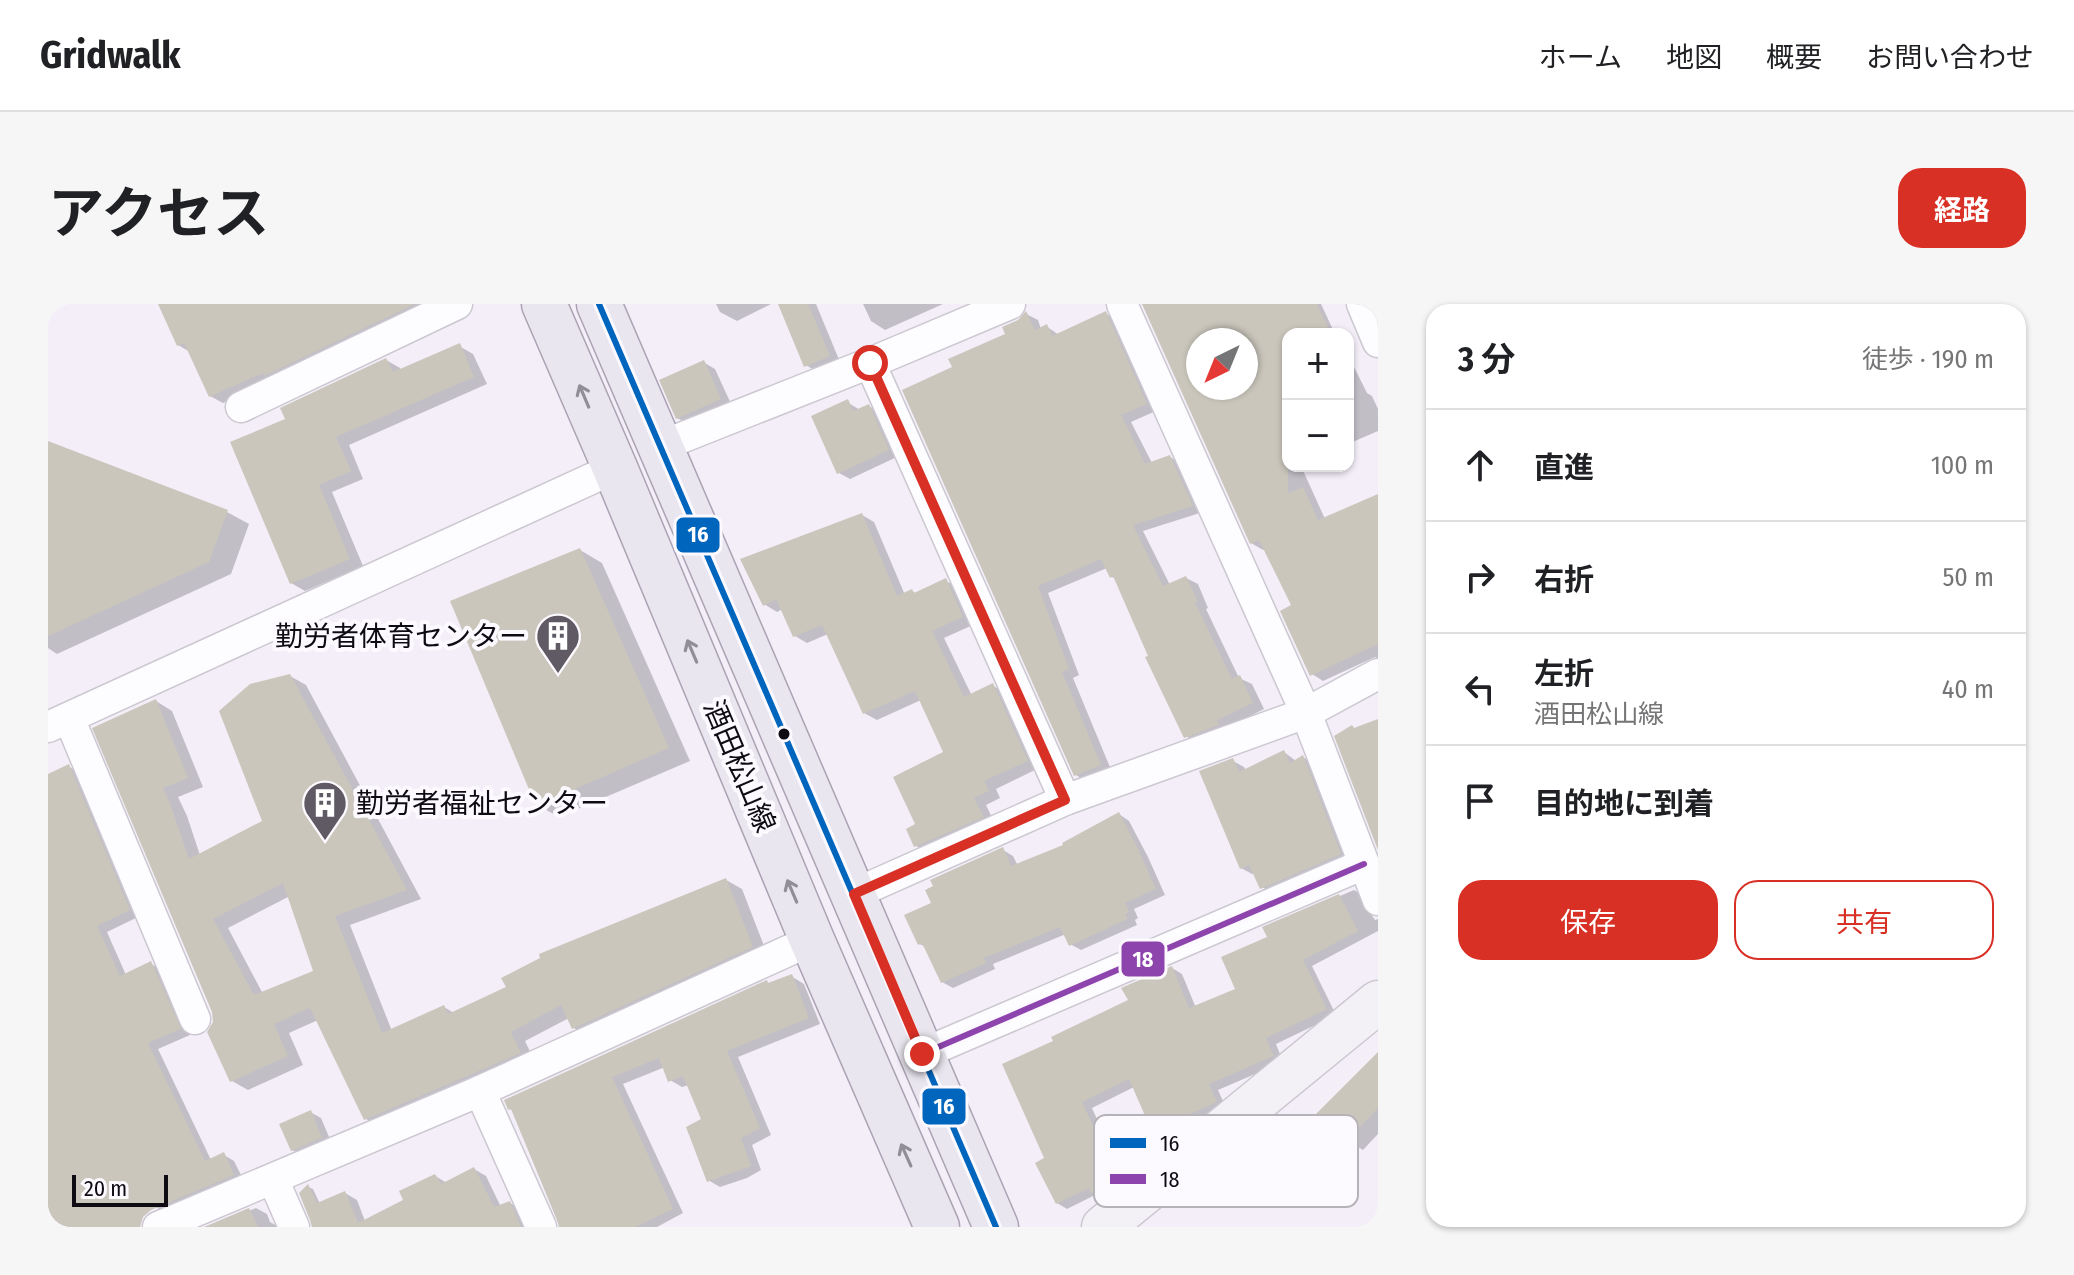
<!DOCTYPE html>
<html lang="ja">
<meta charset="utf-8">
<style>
:root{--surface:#fff;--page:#f6f6f6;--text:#202124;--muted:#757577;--line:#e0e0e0;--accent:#d93025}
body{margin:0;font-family:"Fira Sans Condensed","Noto Sans JP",sans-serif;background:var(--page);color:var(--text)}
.controls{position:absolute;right:24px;top:24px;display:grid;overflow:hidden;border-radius:16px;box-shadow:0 2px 6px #0004}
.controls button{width:72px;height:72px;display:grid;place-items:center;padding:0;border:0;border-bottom:2px solid var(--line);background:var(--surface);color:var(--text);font:40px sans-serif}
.compass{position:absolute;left:1138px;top:24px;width:72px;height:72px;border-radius:50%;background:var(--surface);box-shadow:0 2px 6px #0004;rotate:223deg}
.scale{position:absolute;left:24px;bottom:20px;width:96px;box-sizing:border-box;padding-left:8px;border:4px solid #0f0b13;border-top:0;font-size:22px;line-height:28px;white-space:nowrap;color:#0f0b13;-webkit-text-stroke:6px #fcf9ff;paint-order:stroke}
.stop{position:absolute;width:24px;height:24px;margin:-18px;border:6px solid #d93025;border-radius:50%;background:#fff}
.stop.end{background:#d93025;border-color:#fff;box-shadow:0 2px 8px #0008}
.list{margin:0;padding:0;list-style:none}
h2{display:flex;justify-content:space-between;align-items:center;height:104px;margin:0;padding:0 32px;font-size:34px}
h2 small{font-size:26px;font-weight:400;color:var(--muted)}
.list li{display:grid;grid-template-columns:52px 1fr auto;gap:24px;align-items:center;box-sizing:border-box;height:112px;padding:0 32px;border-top:2px solid var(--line)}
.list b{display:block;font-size:30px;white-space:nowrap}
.list p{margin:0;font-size:26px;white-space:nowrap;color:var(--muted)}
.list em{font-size:26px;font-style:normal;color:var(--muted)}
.actions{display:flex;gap:16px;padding:24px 32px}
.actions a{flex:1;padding:18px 0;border:2px solid var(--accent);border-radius:24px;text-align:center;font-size:28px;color:var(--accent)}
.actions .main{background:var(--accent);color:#fff}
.icon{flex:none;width:44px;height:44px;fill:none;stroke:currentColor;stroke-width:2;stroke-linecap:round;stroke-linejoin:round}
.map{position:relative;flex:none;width:1330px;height:923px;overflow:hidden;border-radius:24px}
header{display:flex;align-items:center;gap:48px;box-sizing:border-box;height:112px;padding:0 40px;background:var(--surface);border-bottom:2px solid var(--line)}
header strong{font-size:38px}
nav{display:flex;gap:44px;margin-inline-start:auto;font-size:28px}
.intro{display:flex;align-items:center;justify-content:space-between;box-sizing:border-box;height:192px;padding:0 48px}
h1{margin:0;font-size:56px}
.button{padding:20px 36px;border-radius:24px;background:var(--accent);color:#fff;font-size:28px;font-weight:700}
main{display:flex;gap:48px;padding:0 48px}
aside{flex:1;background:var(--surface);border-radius:24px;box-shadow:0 2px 6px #0004}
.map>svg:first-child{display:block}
.shadow{fill:#0003;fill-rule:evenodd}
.building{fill:#cac6bc;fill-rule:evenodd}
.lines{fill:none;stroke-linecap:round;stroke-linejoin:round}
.street-casing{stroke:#ccc8d1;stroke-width:33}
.secondary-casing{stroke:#ccc8d1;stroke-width:45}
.primary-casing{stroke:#aba2b4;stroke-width:47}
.street{stroke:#fdfcfe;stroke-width:30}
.secondary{stroke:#f4f1f6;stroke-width:42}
.primary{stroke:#eae6ef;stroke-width:44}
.bus-1-casing{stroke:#fcf9ff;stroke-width:12}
.bus-2-casing{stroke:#fcf9ff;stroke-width:12}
.bus-1{stroke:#0065bd;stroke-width:6}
.bus-2{stroke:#8e44ad;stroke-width:6}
.oneway{stroke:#928e97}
.route{stroke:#d93025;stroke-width:10}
.bus-dot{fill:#0f0b13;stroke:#fcf9ff;stroke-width:3}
.labels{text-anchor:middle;stroke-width:8;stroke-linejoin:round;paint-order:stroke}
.poi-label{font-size:28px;fill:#0f0b13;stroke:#fcf9ff;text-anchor:end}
.street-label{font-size:28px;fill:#0f0b13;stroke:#fcf9ff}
.key{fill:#fcf9ff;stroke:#b5b2b8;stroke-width:2}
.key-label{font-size:22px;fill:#0f0b13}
.line-badge{stroke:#fcf9ff;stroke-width:3}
.badge-label{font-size:22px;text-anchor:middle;font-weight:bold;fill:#fff}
</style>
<header>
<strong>Gridwalk</strong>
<nav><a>ホーム</a><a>地図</a><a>概要</a><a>お問い合わせ</a></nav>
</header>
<div class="intro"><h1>アクセス</h1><a class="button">経路</a></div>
<main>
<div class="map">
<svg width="1330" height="923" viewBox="0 0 1330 923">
<rect width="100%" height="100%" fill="#f3eef8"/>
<g class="shadow">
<path d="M112 0H390L175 99 162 92 142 48 130 41Z"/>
<path d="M668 0H723L689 17 672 8Z"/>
<path d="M732 0H768L792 58 769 68 758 61Z"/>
<path d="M815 0H895L837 26 823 17Z"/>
<path d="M1096 0H1273L1287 30H1240V162H1253L1277 215 1330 192V355L1327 353 1275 377 1264 370 1246 302 1217 245 1215 246 1203 239ZM1150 36H1198V84H1150Z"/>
<path d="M1057 9 1069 16 1110 106 1083 118 1104 159 1122 153 1134 160 1155 208 1095 227 1122 281 1138 274 1150 280 1160 304 1158 305 1191 374 1204 380 1216 405 1149 439 1138 432 1069 275 1064 273 1059 264 1000 289 1031 371 1025 374 1064 468 1039 478 1028 471 907 64 960 31 978 10 990 16 993 25 998 22 1011 31Z"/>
<path d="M411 42 425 50 439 80 301 141 315 175 284 188 315 262 257 287 243 279 240 116 338 56 352 64 353 67Z"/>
<path d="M1300 55 1303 57 1319 89 1324 92 1330 105V127L1300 140Z"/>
<path d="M655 58 667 65 684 102 641 120 629 114Z"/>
<path d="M799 98 812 106 821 102 832 109 851 152 802 175 791 169Z"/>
<path d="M0 139 179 208 201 220 183 270 9 350 0 344Z"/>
<path d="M814 211 826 218 857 291 864 287 869 290 898 277 911 284 927 320 896 334 924 392 945 382 958 389 991 464 948 485 952 494 938 501 947 520 881 549 868 542 870 521 897 449 873 396 829 416 816 409 780 330 759 339 747 332 735 305 729 308 716 300Z"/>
<path d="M532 246 554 259 642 457 511 513 489 501Z"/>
<path d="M242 372 258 381 373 595 302 621 344 727 396 703 406 709 678 576 694 585 720 652 541 733 526 724 521 714 477 737 487 758 334 824 318 815 270 716 241 729 255 761 200 786 184 777 166 708 47 425 108 397 124 407 155 483 130 493 139 512 152 551 216 518ZM242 592 268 668 215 690 180 624Z"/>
<path d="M1236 448 1248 457 1255 453 1266 460 1303 557 1225 590 1214 583 1207 569 1204 570 1193 564 1185 457 1196 463 1198 467Z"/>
<path d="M21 463 32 469 92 612 59 628 78 671 103 660 114 666 142 731 110 745 163 856 176 851 186 857 196 877 114 907 103 900 56 923H7L0 902V472Z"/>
<path d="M1071 510 1081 517 1100 553 1117 591 1086 605 1090 614 1087 616 1089 621 1033 646 1022 640 1018 630 945 660 947 665 905 684 894 678 879 643 871 640 886 600 955 546 965 552 970 562 1018 542Z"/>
<path d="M1306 586 1316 592 1323 610 1327 616 1330 615V627L1264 662 1288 711 1228 740 1235 758 1170 786 1178 804 1135 823 1140 833 1120 842 1110 836 1086 783 1044 804 1064 849 1101 835 1111 841 1117 855 1085 881 1055 893 1049 890 1019 905 1009 899 999 855 1008 738 1083 697 1124 664 1134 670 1148 704 1189 686 1221 634 1217 624Z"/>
<path d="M743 672 756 680 772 720 690 753 723 831 704 841 713 866 699 874 672 883 660 876 656 816 641 781 634 783 622 776 617 763 575 780 635 909 609 923H512L466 808 462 805 722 681Z"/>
<path d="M1330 750V830L1315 846 1298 836Z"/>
<path d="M262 808 273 814 284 840 255 852 244 846Z"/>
<path d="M426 865 438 872 453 903 462 899 474 906 481 923H268L260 883 265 885 272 900 297 889 309 896 317 917 358 897 387 872 399 879Z"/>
<path d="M208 904 219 910 222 918 231 923H161Z"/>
</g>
<g class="building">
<path d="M110 0H367L216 72 215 69 161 93 136 39 129 42Z"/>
<path d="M730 0H760L782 52 756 63Z"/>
<path d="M1094 0H1269L1283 30H1240V189L1255 183 1270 216 1330 190V340L1262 372 1232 307 1243 301 1211 236 1202 240ZM1150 36H1198V84H1150Z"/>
<path d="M978 7 987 26 999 20 1004 32 1058 7 1099 100 1073 111 1097 160 1122 151 1145 202 1085 221 1115 282 1138 272 1150 298 1147 299 1184 375 1192 371 1205 399 1169 416 1171 421 1136 434 1097 353 1100 352 1065 272 1062 274 1053 255 990 282 1021 365 1014 368 1053 461 1026 472 854 86 904 63 900 55 957 30 954 23 970 16Z"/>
<path d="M412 39 426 73 288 133 303 167 271 181 302 255 242 280 182 138 237 115 232 104 338 54 345 68Z"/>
<path d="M656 56 673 95 628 115 611 76Z"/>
<path d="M800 95 805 107 821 100 841 146 789 170 763 112Z"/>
<path d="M0 137 180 206 161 258 0 332Z"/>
<path d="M814 209 849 292 864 285 866 289 898 274 915 313 884 327 916 393 945 379 980 457 936 477 941 487 926 494 936 513 866 543 858 525 867 520 845 473 895 448 867 387 815 410 774 321 745 333 728 295 715 302 692 255Z"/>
<path d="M532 244 621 444 488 502 402 297Z"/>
<path d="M242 370 359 586 287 612 334 729 396 701 400 710 458 683 453 674 492 654 491 650 678 574 705 643 524 725 513 701 463 728 473 749 316 816 262 704 226 720 240 752 182 778 159 728 165 718 164 708 44 424 108 395 140 474 115 484 123 502 141 555 214 517 171 407 202 380ZM235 579 265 667 206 691 165 615Z"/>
<path d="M1330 415V546L1286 432 1304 421 1306 424Z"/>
<path d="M1236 446 1242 459 1255 451 1293 550 1212 585 1201 561 1192 565 1151 467 1185 454 1191 468Z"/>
<path d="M21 460 82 606 49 622 72 672 103 657 133 725 100 739 157 857 176 848 186 871 103 906 95 913 92 923H5L0 908V470Z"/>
<path d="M1071 508 1090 545 1108 585 1077 599 1081 608 1077 610 1080 615 1021 642 1012 623 936 654 938 659 893 679 874 639 870 641 856 611 883 599 877 586 885 582 882 576 955 543 963 562 1015 541 1014 539Z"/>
<path d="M1291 590 1310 627 1255 656 1279 705 1218 734 1226 752 1161 780 1169 798 1126 817 1131 827 1108 837 1081 775 1034 798 1058 850 1101 833 1107 849 1075 876 1043 889 1041 884 1008 900 987 859 996 854 954 760 1005 737 1003 733 1080 696 1073 684 1124 662 1141 704 1187 685 1173 653 1219 633 1214 623Z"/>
<path d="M744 670 761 714 679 747 712 824 693 834 703 862 659 878 638 823 653 815 635 772 620 778 611 754 564 773 625 905 587 923H511L509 916 463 805 460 806 456 796 719 676 720 679Z"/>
<path d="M1330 748V804L1297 838 1268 810Z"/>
<path d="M263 806 274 834 243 847 231 820Z"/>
<path d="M426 863 446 903 462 897 473 923H264L262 916 251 889 260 880 269 899 297 887 310 919 355 896 351 887 387 870 393 880Z"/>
<path d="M201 904 210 923H156Z"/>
</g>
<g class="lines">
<g class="street-casing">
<g id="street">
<path d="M1074 0 1258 409 1330 596"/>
<path d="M1314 0 1330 38"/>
<path d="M822 59 1017 496"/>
<path d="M193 103 409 0"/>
<path d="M613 142 822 59 962 0"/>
<path d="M21 414 147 715"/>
<path d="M0 423 567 164"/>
<path d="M806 590 1017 496 1258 409 1330 370"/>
<path d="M874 750 1316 560"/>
<path d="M432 787 493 923"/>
<path d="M225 875 246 923"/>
<path d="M110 923 432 787 764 636"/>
</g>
</g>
<g class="secondary-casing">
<path id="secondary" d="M1055 923 1330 698"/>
</g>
<g class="primary-casing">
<g id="primary">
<path d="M496 0 567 164 764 636 889 923"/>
<path d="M551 0 948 923"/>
</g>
</g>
<use href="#street" class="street"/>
<use href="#secondary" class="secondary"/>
<use href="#primary" class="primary"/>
<g class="bus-1-casing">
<path id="bus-1" d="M551 0 948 923"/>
</g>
<g class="bus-2-casing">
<path id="bus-2" d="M874 750 1316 560"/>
</g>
<use href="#bus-1" class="bus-1"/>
<use href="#bus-2" class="bus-2"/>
</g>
<defs><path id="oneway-shaft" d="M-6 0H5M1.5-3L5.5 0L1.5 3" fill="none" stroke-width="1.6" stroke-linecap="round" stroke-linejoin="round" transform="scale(2)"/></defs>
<g class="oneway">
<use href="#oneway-shaft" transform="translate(536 92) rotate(-113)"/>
<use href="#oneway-shaft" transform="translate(644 347) rotate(-113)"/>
<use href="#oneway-shaft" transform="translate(744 587) rotate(-113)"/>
<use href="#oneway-shaft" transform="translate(858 851) rotate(-114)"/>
</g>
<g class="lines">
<path class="route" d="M822 59 1017 496 806 590 874 750"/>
</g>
<defs>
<g id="building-pin" transform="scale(2.3)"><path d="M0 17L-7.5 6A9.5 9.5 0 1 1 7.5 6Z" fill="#5f5a63" stroke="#fcf9ff"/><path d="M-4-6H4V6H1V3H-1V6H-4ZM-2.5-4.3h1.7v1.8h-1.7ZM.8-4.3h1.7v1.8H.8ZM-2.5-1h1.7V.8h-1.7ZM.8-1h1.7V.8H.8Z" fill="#fff"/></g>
</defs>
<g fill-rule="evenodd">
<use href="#building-pin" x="510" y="332"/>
<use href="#building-pin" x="277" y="499"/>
</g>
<circle class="bus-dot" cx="736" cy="430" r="7"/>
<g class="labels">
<g class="poi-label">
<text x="479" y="342">勤労者体育センター</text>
<text x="308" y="509" text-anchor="start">勤労者福祉センター</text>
</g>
<g class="street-label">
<text transform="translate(692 462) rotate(67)" y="10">酒田松山線</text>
</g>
</g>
<rect x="1046" y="811" width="264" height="92" rx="12" class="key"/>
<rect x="1062" y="834" width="36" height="10" fill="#0065bd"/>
<rect x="1062" y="870" width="36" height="10" fill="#8e44ad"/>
<g class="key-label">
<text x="1112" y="847">16</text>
<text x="1112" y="883">18</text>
</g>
<g class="line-badge">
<rect x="627" y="212" width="46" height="38" rx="8" fill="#0065bd"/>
<rect x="1072" y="636" width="46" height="38" rx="8" fill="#8e44ad"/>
<rect x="873" y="783" width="46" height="39" rx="8" fill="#0065bd"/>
</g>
<g class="badge-label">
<text x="650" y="238">16</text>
<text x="1095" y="663">18</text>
<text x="896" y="810">16</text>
</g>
</svg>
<div class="controls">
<button>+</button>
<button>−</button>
</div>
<svg class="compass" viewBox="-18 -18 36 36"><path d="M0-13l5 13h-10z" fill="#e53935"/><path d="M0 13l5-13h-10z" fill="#757577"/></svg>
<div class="scale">20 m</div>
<div class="stop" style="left:822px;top:59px"></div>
<div class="stop end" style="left:874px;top:750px"></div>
</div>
<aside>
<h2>3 分<small>徒歩 · 190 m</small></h2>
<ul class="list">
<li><svg class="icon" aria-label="ahead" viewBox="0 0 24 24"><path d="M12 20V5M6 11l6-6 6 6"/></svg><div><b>直進</b></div><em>100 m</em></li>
<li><svg class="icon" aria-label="right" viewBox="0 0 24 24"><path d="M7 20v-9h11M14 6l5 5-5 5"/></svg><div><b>右折</b></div><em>50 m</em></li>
<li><svg class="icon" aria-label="left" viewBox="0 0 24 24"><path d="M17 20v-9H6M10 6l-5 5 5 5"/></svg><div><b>左折</b><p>酒田松山線</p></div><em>40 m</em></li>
<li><svg class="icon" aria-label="arrive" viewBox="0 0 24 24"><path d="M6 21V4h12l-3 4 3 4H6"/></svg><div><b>目的地に到着</b></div></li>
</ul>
<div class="actions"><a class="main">保存</a><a>共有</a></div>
</aside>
</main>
